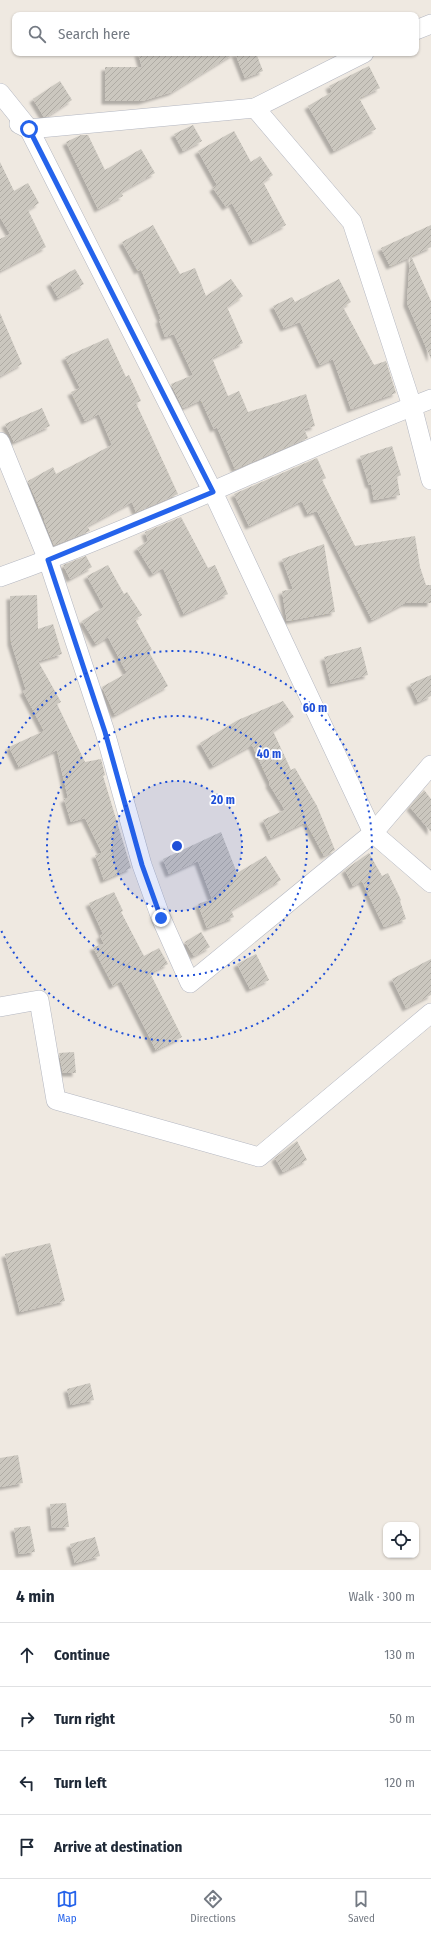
<!DOCTYPE html>
<meta charset="utf-8">
<style>
:root{--surface:#fff;--page:#f2f2f3;--text:#1f2937;--muted:#747a83;--line:#e0e1e3;--accent:#2563eb}
body{margin:0;font-family:"Fira Sans Condensed",sans-serif;background:var(--page);color:var(--text)}
.controls{position:absolute;right:12px;bottom:12px;display:grid;overflow:hidden;border-radius:8px;box-shadow:0 1px 3px #0004}
.controls button{width:36px;height:36px;display:grid;place-items:center;padding:0;border:0;border-bottom:1px solid var(--line);background:var(--surface);color:var(--text);font:20px sans-serif}
.stop{position:absolute;width:12px;height:12px;margin:-9px;border:3px solid #2563eb;border-radius:50%;background:#fff}
.stop.end{background:#2563eb;border-color:#fff;box-shadow:0 1px 4px #0008}
.list{margin:0;padding:0;list-style:none}
h2{display:flex;justify-content:space-between;align-items:center;height:52px;margin:0;padding:0 16px;font-size:17px}
h2 small{font-size:13px;font-weight:400;color:var(--muted)}
.list li{display:grid;grid-template-columns:26px 1fr auto;gap:12px;align-items:center;box-sizing:border-box;height:64px;padding:0 16px;border-top:1px solid var(--line)}
.list b{display:block;font-size:15px;white-space:nowrap}
.list em{font-size:13px;font-style:normal;color:var(--muted)}
.icon{flex:none;width:22px;height:22px;fill:none;stroke:currentColor;stroke-width:2;stroke-linecap:round;stroke-linejoin:round}
.map{position:relative;flex:none;width:431px;height:1570px;overflow:hidden}
.search{position:absolute;background:var(--surface);box-shadow:0 1px 3px #0004;left:12px;right:12px;top:12px;height:44px;display:flex;align-items:center;gap:10px;box-sizing:border-box;padding:0 14px;border-radius:8px;color:var(--muted);font-size:15px}
.sheet{height:308px;background:var(--surface)}
nav{display:flex;justify-content:space-around;align-items:center;box-sizing:border-box;height:56px;border-top:1px solid var(--line);background:var(--surface);font-size:11px;color:var(--muted)}
nav a{display:grid;justify-items:center;gap:2px}
nav .on{color:var(--accent)}
.map>svg:first-child{display:block}
.building{fill:url(#building-hatch);filter:url(#shadow)}
.lines{fill:none;stroke-linecap:round;stroke-linejoin:round}
.minor-casing{stroke:#b4b7c1;stroke-width:20}
.minor{stroke:#fff;stroke-width:19}
.route{stroke:#2563eb;stroke-width:5}
.ring{fill:none;stroke:#1d4ed8;stroke-width:2;stroke-dasharray:2 4}
.centre{fill:#1d4ed8;stroke:#fff;stroke-width:2}
.ring-label{font-size:12px;text-anchor:middle;font-weight:bold;fill:#1d4ed8;stroke:#fff;stroke-width:3.5;stroke-linejoin:round;paint-order:stroke}
</style>
<div class="map">
<svg width="431" height="1570" viewBox="0 0 431 1570">
<defs>
<pattern id="building-hatch" width="6" height="6" patternUnits="userSpaceOnUse"><rect width="6" height="6" fill="#cbc7bf"/><path d="M-1 1l2-2M0 6l6-6M5 7l2-2" fill="none" stroke="#afaba4"/></pattern>
<filter id="shadow"><feDropShadow dx="-3.5" dy="3.5" stdDeviation="1" flood-color="#0004"/></filter>
</defs>
<rect width="100%" height="100%" fill="#efe9e1"/>
<g class="building">
<path d="M138 53H256L263 71 245 78 235 53 172 92 142 101H105V67H142Z"/>
<path d="M369 66 380 88 359 98 376 129 334 151 308 106 332 92 329 86Z"/>
<path d="M60 81 72 100 48 116 44 117 33 99Z"/>
<path d="M193 125 202 141 183 151 174 134Z"/>
<path d="M234 131 251 162 260 156 273 175 263 182 286 225 253 242 232 203 226 207 213 188 217 185 198 151Z"/>
<path d="M81 135H88L105 170 141 149 155 173 121 192 123 196 98 209 66 142Z"/>
<path d="M0 162 14 191 28 183 39 203 28 210 46 247 0 271V239L10 234 0 217Z"/>
<path d="M153 225 180 274 195 268 206 296 231 279 243 296 227 307 243 343 212 358 228 396 239 391 248 412 306 394 315 426 304 429 308 438 235 469 217 427 214 429 201 400 183 408 171 384 193 375 174 334 165 337 159 320 161 319 141 269 138 271 122 242Z"/>
<path d="M431 225V247L411 256 431 301V359L407 303 410 257 390 266 381 248Z"/>
<path d="M75 269 84 284 58 298 50 283Z"/>
<path d="M339 279 351 302 343 307 374 365 386 361 396 393 351 409 333 359 320 365 300 322 284 328 273 306 292 297 295 302Z"/>
<path d="M0 313 22 364 0 376Z"/>
<path d="M108 338 126 377 129 375 141 401 136 403 178 494 136 512 132 502 87 526 90 531 54 545 44 520H45L28 481 53 467 56 474 112 445 99 414 85 421 71 392 80 388 65 357Z"/>
<path d="M42 408 50 426 14 442 5 424Z"/>
<path d="M392 446 401 475 397 477 400 495 374 500 371 484 369 485 360 456Z"/>
<path d="M317 458 326 478 322 480 355 546 415 536 420 567 426 585H431V603H405L372 620 317 511 308 514 302 501 249 526 234 494Z"/>
<path d="M181 517 208 568 215 565 228 594 184 614 163 568 153 574 137 548 148 541 145 532Z"/>
<path d="M324 544 335 612 287 621 282 591 293 589 282 559Z"/>
<path d="M86 556 92 567 70 579 63 565Z"/>
<path d="M108 565 124 594 127 592 142 615 135 619 152 650 149 652 168 686 115 715 102 687 127 673 108 637 96 644 82 621 104 607 87 576Z"/>
<path d="M37 595 38 629 53 624 62 654 38 661 61 702 57 704 85 762 101 759 105 775 103 776 131 868 104 880 95 855 102 853 85 818 71 822 64 799 68 798 57 750 19 767 9 747 44 731 23 691 26 690 11 642 10 596Z"/>
<path d="M361 647 368 675 331 684 324 657Z"/>
<path d="M431 675V696L418 702 410 684Z"/>
<path d="M283 701 294 717 273 731 291 770 295 768 317 806 335 850 324 856 306 822 271 838 263 820 285 810 269 784 270 783 252 745 213 766 200 743 238 720Z"/>
<path d="M424 790 431 799V832L410 807Z"/>
<path d="M221 832 237 873 266 856 281 880 231 910 234 917 207 928 198 904 212 899 198 861 169 874 163 859Z"/>
<path d="M369 853 382 876 388 873 401 900 400 901 406 919 384 927 362 881 353 886 345 870Z"/>
<path d="M114 892 123 911 121 912 144 956 159 948 168 964 150 973 182 1037 156 1050 121 981 113 986 93 947 104 944 100 936 103 934 89 903Z"/>
<path d="M201 932 210 947 194 956 185 942Z"/>
<path d="M256 954 269 980 250 989 237 964Z"/>
<path d="M431 959V995L406 1008 392 979Z"/>
<path d="M74 1052 76 1073H63L59 1053Z"/>
<path d="M297 1141 307 1160 283 1172 275 1158Z"/>
<path d="M50 1243 65 1301 20 1312 5 1254Z"/>
<path d="M90 1383 94 1400 71 1405 67 1389Z"/>
<path d="M18 1455 23 1483 0 1487V1458Z"/>
<path d="M66 1503 69 1527 52 1528 50 1504Z"/>
<path d="M30 1526 35 1552 19 1554 14 1528Z"/>
<path d="M95 1537 100 1556 75 1563 70 1544Z"/>
</g>
<g class="lines">
<g class="minor-casing">
<g id="minor">
<path d="M416 30 431 24"/>
<path d="M0 93 29 129 213 492 373 833 431 883"/>
<path d="M255 108 364 53"/>
<path d="M19 124 29 129 255 108 352 222 412 406 431 480"/>
<path d="M0 442 48 560 105 732 142 865 161 918 190 983 373 833 431 765"/>
<path d="M0 577C147 525 286 455 431 399"/>
<path d="M0 1007 39 1000 56 1100 259 1157 431 1013"/>
</g>
</g>
<use href="#minor" class="minor"/>
</g>
<g class="lines">
<path class="route" d="M29 129 213 492 48 560 105 732 142 865 161 918"/>
</g>
<circle cx="177" cy="846" r="65" fill="#1d4ed8" fill-opacity=".12"/>
<g class="ring">
<circle cx="177" cy="846" r="65"/>
<circle cx="177" cy="846" r="130"/>
<path d="M0 764A195 195 0 1 1 0 928"/>
</g>
<circle cx="177" cy="846" r="6" class="centre"/>
<g class="ring-label">
<text x="315" y="712">60 m</text>
<text x="269" y="758">40 m</text>
<text x="223" y="804">20 m</text>
</g>
</svg>
<div class="controls">
<button><svg class="icon" aria-label="locate" viewBox="0 0 24 24"><circle cx="12" cy="12" r="6"/><path d="M12 2v4M12 18v4M2 12h4M18 12h4"/></svg></button>
</div>
<div class="stop" style="left:29px;top:129px"></div>
<div class="stop end" style="left:161px;top:918px"></div>
<div class="search"><svg class="icon" aria-label="search" viewBox="0 0 24 24"><circle cx="10" cy="10" r="6"/><path d="M15 15l6 6"/></svg>Search here</div>
</div>
<section class="sheet">
<h2>4 min<small>Walk · 300 m</small></h2>
<ul class="list">
<li><svg class="icon" aria-label="ahead" viewBox="0 0 24 24"><path d="M12 20V5M6 11l6-6 6 6"/></svg><div><b>Continue</b></div><em>130 m</em></li>
<li><svg class="icon" aria-label="right" viewBox="0 0 24 24"><path d="M7 20v-9h11M14 6l5 5-5 5"/></svg><div><b>Turn right</b></div><em>50 m</em></li>
<li><svg class="icon" aria-label="left" viewBox="0 0 24 24"><path d="M17 20v-9H6M10 6l-5 5 5 5"/></svg><div><b>Turn left</b></div><em>120 m</em></li>
<li><svg class="icon" aria-label="arrive" viewBox="0 0 24 24"><path d="M6 21V4h12l-3 4 3 4H6"/></svg><div><b>Arrive at destination</b></div></li>
</ul>
</section>
<nav>
<a class="on"><svg class="icon" aria-label="map" viewBox="0 0 24 24"><path d="M3 6l6-2 6 2 6-2v14l-6 2-6-2-6 2zM9 4v14M15 6v14"/></svg>Map</a>
<a><svg class="icon" aria-label="directions" viewBox="0 0 24 24"><path d="M12 3l9 9-9 9-9-9zM9 14v-3h6M13 9l2 2-2 2"/></svg>Directions</a>
<a><svg class="icon" aria-label="saved" viewBox="0 0 24 24"><path d="M7 4h10v16l-5-4-5 4z"/></svg>Saved</a>
</nav>
